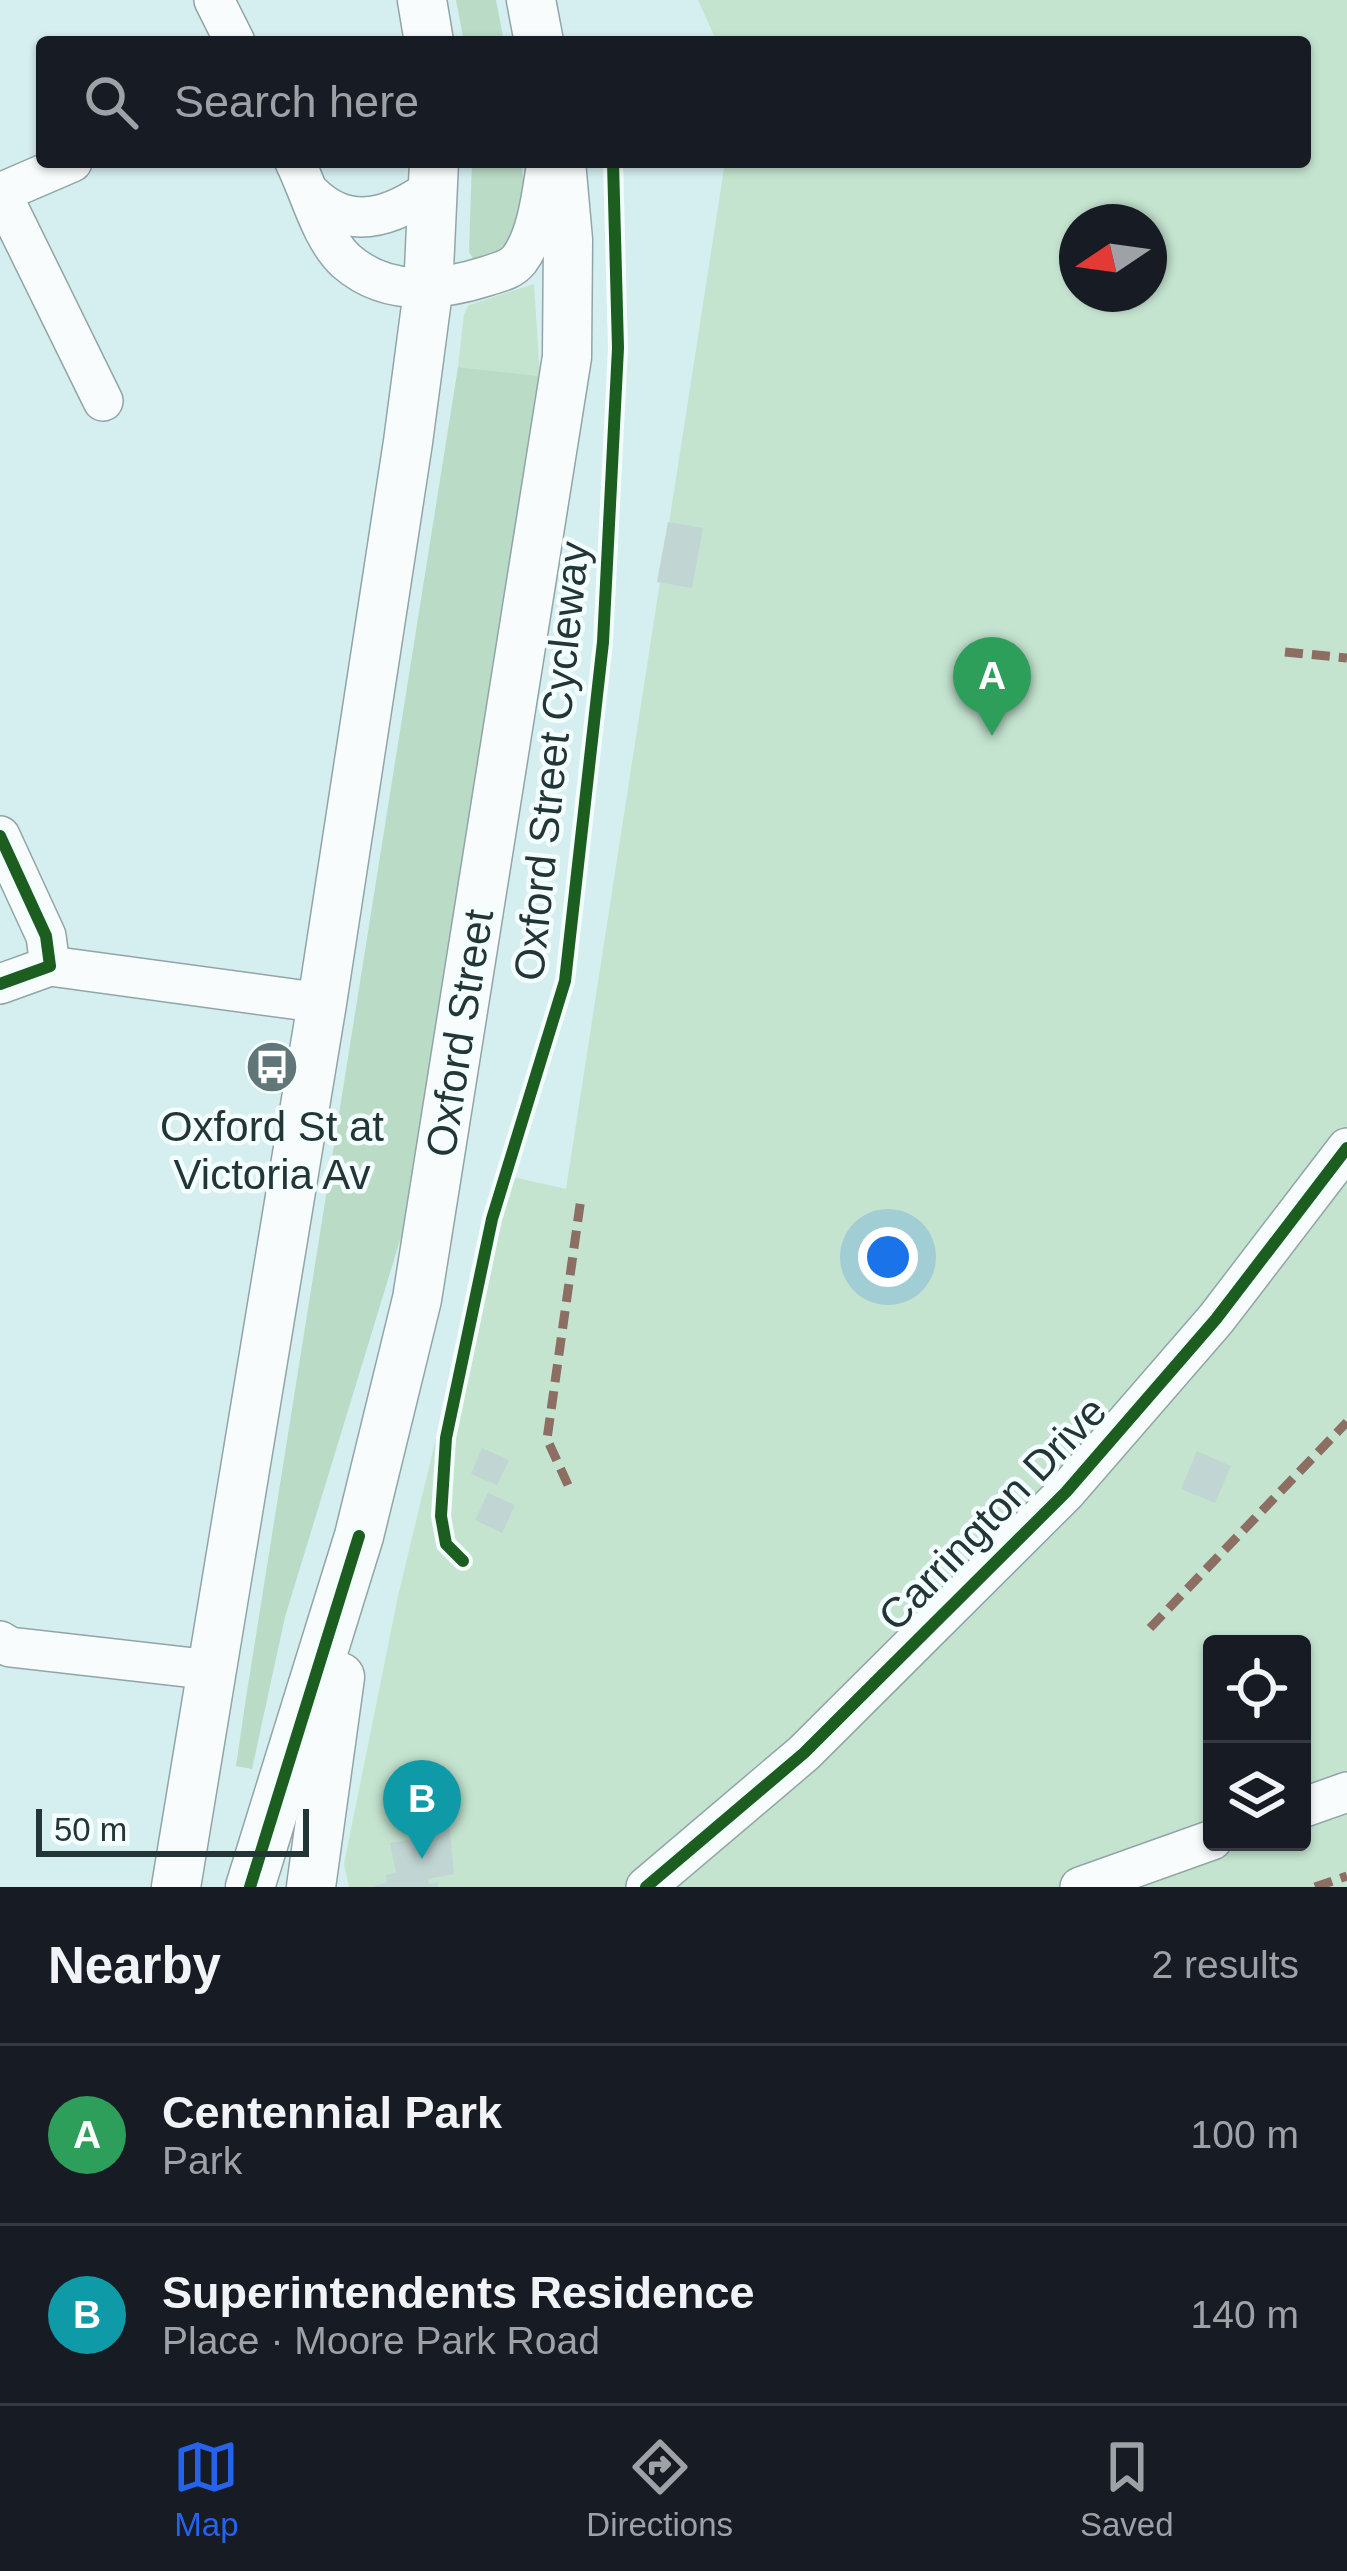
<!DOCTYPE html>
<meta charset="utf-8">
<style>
:root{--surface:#171b24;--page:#242831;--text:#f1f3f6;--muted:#9ea1a6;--line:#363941;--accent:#2563eb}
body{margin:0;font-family:Helvetica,sans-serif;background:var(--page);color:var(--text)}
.controls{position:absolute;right:36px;bottom:36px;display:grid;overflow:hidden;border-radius:12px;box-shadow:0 3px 9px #0004}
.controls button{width:108px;height:108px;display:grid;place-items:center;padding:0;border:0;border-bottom:3px solid var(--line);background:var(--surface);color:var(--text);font:60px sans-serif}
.compass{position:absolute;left:1059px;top:204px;width:108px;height:108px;border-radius:50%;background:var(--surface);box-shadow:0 3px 9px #0004;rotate:257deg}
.scale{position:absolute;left:36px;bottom:30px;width:273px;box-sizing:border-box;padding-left:12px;border:6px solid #233637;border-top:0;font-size:33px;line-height:42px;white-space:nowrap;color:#233637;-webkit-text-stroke:9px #f4fefe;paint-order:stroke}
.you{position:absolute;left:888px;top:1257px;width:42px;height:42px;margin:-30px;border:9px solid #fff;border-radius:50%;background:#1a73e8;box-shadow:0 0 0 18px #1a73e833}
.badge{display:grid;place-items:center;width:78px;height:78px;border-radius:50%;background:var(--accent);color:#fff;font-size:39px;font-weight:700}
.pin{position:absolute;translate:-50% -99px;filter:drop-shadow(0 3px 6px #0008)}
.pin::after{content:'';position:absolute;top:63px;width:42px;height:36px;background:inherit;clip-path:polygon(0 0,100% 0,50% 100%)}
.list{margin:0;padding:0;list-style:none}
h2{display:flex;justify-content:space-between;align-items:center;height:156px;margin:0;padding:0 48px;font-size:51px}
h2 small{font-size:39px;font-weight:400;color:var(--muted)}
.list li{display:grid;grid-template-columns:78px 1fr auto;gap:36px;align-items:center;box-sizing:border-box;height:180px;padding:0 48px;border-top:3px solid var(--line)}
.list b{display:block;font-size:45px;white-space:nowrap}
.list p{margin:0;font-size:39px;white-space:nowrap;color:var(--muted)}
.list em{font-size:39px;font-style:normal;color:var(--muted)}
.icon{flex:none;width:66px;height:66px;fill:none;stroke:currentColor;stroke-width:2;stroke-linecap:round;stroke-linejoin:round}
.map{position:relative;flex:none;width:1347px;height:1887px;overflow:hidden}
.search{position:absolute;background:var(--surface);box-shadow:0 3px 9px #0004;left:36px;right:36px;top:36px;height:132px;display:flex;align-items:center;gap:30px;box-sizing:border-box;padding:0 42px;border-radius:12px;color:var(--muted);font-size:45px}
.sheet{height:516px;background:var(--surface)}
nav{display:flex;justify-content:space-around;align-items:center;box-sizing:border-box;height:168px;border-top:3px solid var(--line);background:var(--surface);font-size:33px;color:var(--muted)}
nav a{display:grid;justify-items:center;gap:6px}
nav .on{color:var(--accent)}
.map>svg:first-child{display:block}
.green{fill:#c4e4d0;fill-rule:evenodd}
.forest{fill:#badbc6}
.building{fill:#c1d5d3}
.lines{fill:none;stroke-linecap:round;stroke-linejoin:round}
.minor-casing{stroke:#91a5a7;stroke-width:42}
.major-casing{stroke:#91a5a7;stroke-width:51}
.minor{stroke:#f9fcfd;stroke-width:39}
.major{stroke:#f9fcfd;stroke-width:48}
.quiet{stroke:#8d6e63;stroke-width:9;stroke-dasharray:18 9;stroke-linecap:butt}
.cycleway-casing{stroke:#f4fefe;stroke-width:20}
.cycleway{stroke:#1b5e20;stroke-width:12}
.labels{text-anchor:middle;stroke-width:9;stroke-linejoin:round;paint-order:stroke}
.street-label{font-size:42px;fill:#233637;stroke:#f4fefe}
.poi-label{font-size:42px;fill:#233637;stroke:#f4fefe}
</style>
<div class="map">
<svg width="1347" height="1887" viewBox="0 0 1347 1887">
<rect width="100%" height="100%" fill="#d5eef0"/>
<g class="green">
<path d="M698 0H1347V1887H349L344 1864 398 1596 437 1434 513 1177 566 1189 725 162H1305V42H717ZM1077 222H1149V294H1077ZM1212 1644H1302V1842H1212Z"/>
<path d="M534 284 540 376 458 367 464 314 469 305Z"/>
</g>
<g class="forest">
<path d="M456 0H496L504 42H464Z"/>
<path d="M472 162H522L525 214 505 257 476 263 469 252Z"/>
<path d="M458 367 540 376 411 1204 285 1617 252 1769 236 1766 246 1698Z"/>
</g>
<g class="building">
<path d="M668 522 703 528 692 588 657 582Z"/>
<path d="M482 1448 509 1460 497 1485 471 1474Z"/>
<path d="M1197 1451 1231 1466 1215 1503 1181 1489Z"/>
<path d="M488 1493 515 1505 502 1533 475 1520Z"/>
<path d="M448 1814 454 1874 428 1879 429 1884 438 1882V1887H373L387 1882 386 1875 396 1873 390 1843 437 1836 433 1817Z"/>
</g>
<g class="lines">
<g class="minor-casing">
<g id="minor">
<path d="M214 0 235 42"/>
<path d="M295 162C310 192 321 238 346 261 387 297 440 291 487 276 499 272 511 270 519 260 538 235 542 192 547 162"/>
<path d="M0 193 72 162"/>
<path d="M1 193 103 401"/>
<path d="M311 194C350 233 393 217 434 187"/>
<path d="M0 836 46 936 50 966"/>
<path d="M0 984 50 966 322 1003"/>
<path d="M0 1641 10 1647 212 1670"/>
<path d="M1302 1808 1347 1792"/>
<path d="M646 1887 804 1753 1066 1492 1216 1319 1347 1148"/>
<path d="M1080 1887 1212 1840"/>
</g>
</g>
<g class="major-casing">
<g id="major">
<path d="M422 0 429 42"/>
<path d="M531 0 539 42"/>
<path d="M176 1887 322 1003 408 442 428 291 434 162"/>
<path d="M250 1887 359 1536 417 1299 567 357 568 240 561 162"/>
<path d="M311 1887 340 1677"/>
</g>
</g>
<use href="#minor" class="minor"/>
<use href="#major" class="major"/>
<g class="quiet">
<path d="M1285 652 1347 658"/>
<path d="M568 1485 547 1439 581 1198"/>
<path d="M1150 1628 1347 1422"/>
<path d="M1315 1887 1347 1876"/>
</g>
<g class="cycleway-casing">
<g id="cycleway">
<path d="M0 836 46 936 50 966 0 984"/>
<path d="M463 1561 446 1544 441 1516 446 1438 492 1219 565 981 603 642 618 348 613 162"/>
<path d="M250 1887 359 1536"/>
<path d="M646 1887 804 1753 1066 1492 1216 1319 1347 1148"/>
</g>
</g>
<use href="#cycleway" class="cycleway"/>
</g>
<defs>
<g id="bus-disc" transform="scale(2.7)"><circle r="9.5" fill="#617678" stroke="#f4fefe"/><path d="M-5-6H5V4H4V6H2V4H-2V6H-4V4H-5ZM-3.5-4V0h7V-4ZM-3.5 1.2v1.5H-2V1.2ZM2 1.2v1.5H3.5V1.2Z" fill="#fff"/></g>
</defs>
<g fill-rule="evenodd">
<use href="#bus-disc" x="272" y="1067"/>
</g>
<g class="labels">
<g class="street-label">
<text transform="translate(551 761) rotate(-84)" y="15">Oxford Street Cycleway</text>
<text transform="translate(459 1033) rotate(-81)" y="15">Oxford Street</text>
<text transform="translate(992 1513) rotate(-46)" y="15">Carrington Drive</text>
</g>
<g class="poi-label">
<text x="272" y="1141">Oxford St at<tspan x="272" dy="48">Victoria Av</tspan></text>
</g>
</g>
</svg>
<div class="controls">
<button><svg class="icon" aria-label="locate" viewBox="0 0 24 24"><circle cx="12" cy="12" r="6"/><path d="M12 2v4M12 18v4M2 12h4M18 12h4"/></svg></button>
<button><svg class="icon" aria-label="layers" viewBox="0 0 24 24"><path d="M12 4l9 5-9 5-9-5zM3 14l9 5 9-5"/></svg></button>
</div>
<svg class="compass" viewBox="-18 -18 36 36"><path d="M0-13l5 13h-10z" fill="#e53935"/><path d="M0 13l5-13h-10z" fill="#9ea1a6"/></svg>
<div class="scale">50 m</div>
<div class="you"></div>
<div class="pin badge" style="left:992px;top:736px;background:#2e9e5b">A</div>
<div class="pin badge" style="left:422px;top:1859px;background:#0f9aa8">B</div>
<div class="search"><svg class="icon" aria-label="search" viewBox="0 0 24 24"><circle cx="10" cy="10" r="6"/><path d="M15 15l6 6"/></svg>Search here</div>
</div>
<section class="sheet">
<h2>Nearby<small>2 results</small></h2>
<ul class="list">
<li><span class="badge" style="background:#2e9e5b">A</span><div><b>Centennial Park</b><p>Park</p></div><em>100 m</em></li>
<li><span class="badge" style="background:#0f9aa8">B</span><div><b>Superintendents Residence</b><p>Place · Moore Park Road</p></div><em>140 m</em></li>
</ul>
</section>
<nav>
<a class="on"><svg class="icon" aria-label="map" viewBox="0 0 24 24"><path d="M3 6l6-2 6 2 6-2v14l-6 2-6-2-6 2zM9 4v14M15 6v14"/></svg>Map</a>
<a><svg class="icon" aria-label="directions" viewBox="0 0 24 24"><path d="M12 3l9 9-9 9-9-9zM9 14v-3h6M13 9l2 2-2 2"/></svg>Directions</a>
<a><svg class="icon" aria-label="saved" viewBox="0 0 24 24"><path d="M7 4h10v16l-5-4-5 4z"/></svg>Saved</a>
</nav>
